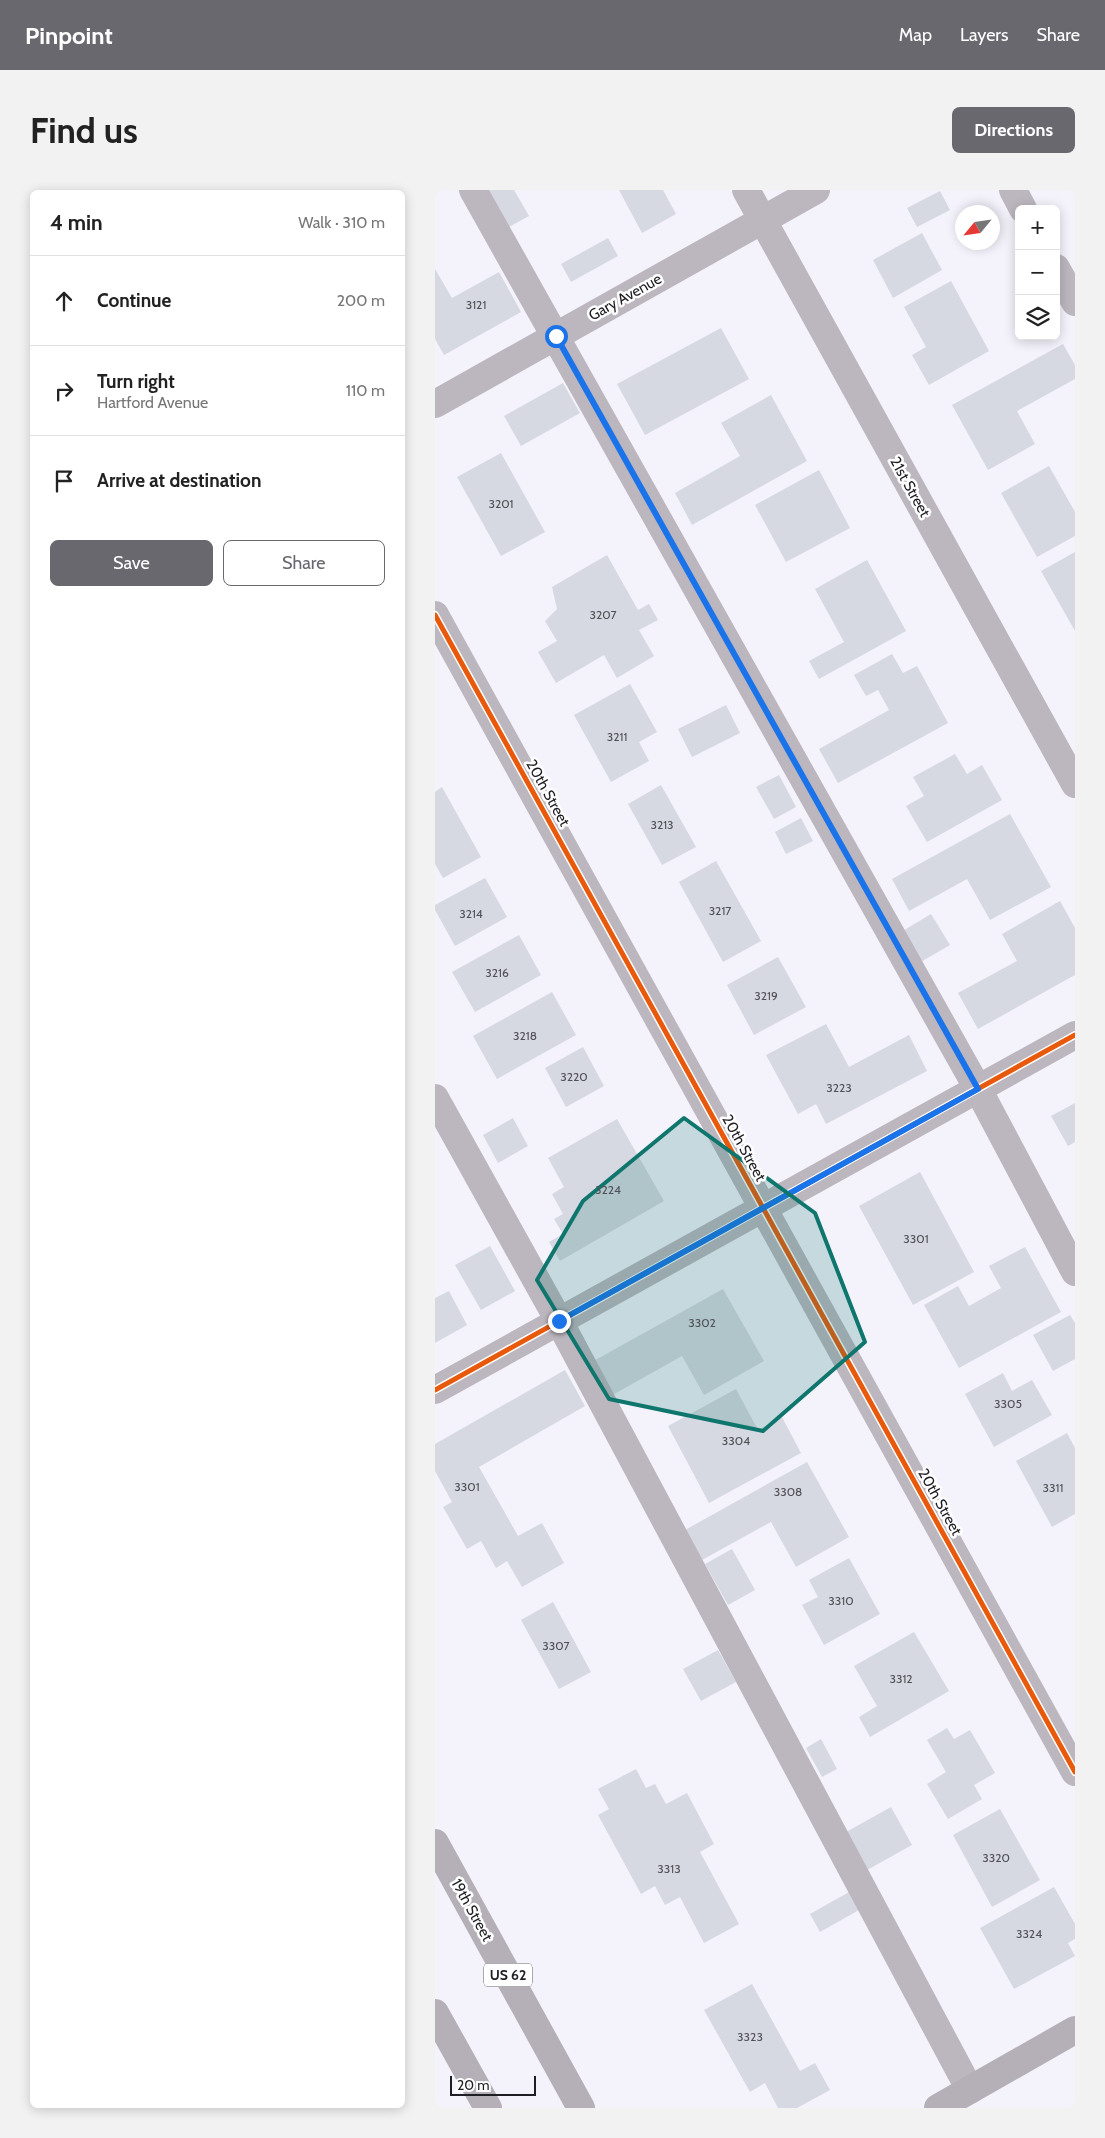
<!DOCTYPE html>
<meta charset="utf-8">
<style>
:root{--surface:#fff;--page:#f2f2f2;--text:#222;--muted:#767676;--line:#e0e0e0;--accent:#69686f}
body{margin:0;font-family:Cabin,sans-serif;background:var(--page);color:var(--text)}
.controls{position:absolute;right:15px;top:15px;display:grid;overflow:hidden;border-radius:8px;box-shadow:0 2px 12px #0003}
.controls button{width:45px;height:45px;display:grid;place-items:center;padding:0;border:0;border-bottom:1px solid var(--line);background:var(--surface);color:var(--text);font:25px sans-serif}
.compass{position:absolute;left:520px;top:15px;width:45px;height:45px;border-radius:50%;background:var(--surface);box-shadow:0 2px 12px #0003;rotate:241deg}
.scale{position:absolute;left:15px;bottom:12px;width:86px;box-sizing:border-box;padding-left:5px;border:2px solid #1e1d23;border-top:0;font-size:14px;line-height:18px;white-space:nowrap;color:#1e1d23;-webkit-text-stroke:4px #fefefe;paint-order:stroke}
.stop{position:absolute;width:15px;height:15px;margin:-11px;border:4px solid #1a73e8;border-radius:50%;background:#fff}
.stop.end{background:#1a73e8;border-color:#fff;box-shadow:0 1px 5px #0008}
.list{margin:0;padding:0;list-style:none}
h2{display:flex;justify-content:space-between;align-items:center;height:65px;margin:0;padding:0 20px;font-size:21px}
h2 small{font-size:16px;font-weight:400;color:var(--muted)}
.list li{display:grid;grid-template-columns:32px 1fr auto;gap:15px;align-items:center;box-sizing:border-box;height:90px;padding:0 20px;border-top:1px solid var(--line)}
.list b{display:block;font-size:19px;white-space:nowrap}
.list p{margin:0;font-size:16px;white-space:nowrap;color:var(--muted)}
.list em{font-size:16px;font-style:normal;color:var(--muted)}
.actions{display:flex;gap:10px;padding:15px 20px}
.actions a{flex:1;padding:11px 0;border:1px solid var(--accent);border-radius:8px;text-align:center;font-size:18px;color:var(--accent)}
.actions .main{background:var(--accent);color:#fff}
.icon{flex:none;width:28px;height:28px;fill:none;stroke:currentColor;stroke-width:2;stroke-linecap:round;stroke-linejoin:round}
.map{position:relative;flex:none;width:640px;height:1918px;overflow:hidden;border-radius:8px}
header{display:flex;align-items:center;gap:30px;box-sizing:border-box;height:70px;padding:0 25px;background:var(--accent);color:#fff}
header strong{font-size:24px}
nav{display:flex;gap:28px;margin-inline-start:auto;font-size:18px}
.intro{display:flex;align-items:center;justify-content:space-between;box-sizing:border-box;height:120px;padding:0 30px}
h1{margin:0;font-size:35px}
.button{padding:12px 22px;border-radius:8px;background:var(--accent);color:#fff;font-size:18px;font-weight:700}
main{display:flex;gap:30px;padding:0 30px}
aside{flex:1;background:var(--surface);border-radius:8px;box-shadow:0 2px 12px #0003}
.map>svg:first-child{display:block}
.building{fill:#d7d9e2}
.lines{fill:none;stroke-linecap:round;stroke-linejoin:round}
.minor{stroke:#bcb6bf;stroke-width:28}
.major{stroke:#b5b0b8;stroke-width:28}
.cycleway-casing{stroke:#fefefe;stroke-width:8}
.cycleway{stroke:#e8590c;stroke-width:5}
.route{stroke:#1a73e8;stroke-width:6}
.marked{fill:#0f766e;fill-opacity:0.2;stroke:#0f766e;stroke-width:4;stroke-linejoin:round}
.labels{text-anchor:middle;stroke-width:5;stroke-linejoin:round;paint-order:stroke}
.number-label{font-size:12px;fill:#505057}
.shield{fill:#fefefe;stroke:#616065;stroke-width:1}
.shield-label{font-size:14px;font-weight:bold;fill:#1e1d23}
.street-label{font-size:15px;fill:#1e1d23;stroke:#fefefe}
</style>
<header>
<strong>Pinpoint</strong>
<nav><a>Map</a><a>Layers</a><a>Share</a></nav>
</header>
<div class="intro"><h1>Find us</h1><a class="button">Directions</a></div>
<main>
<aside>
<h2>4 min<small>Walk · 310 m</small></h2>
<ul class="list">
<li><svg class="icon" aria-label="ahead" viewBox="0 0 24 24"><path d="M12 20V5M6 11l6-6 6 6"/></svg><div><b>Continue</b></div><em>200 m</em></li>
<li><svg class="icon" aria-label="right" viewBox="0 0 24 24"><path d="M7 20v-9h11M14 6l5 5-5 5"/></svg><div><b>Turn right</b><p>Hartford Avenue</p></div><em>110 m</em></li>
<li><svg class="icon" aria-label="arrive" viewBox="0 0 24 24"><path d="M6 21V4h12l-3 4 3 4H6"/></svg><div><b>Arrive at destination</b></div></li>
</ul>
<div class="actions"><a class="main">Save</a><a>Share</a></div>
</aside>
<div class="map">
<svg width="640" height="1918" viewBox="0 0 640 1918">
<rect width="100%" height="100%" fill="#f4f2fb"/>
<g class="building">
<path d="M48 0H79L94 26 70 39Z"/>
<path d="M184 0H228L241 24 207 43Z"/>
<path d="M505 1 515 20 482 37 472 18Z"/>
<path d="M487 43 507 80 458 108 438 70Z"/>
<path d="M173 48 183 66 136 92 126 74Z"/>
<path d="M0 79 17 108 64 82 86 122 9 165 0 149Z"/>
<path d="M516 91 554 161 494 195 477 165 491 157 469 117Z"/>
<path d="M286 138 314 189 210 245 182 194Z"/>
<path d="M628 154 640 175V189L582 221 600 254 553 280 517 215Z"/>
<path d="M128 193 145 223 86 256 69 226Z"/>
<path d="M336 205 372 271 257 335 240 303 305 266 286 233Z"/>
<path d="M66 263 110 342 66 366 22 287Z"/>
<path d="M614 276 640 322V346L602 367 566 303Z"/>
<path d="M384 280 415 338 351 372 320 315Z"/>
<path d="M640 362V441L606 381Z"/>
<path d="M172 365 203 420 214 414 223 430 204 440 219 466 182 488 169 465 121 493 103 462 122 451 110 431 122 419 117 397Z"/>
<path d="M432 370 471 441 384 489 374 471 409 452 380 399Z"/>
<path d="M457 464 468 483 482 476 513 533 403 593 384 559 454 520 443 500 431 506 419 485Z"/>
<path d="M195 494 222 542 204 552 214 571 176 592 139 525Z"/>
<path d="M291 515 305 543 257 567 243 539Z"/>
<path d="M520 564 532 584 547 575 567 610 492 652 471 616 489 606 478 587Z"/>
<path d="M344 585 361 617 339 629 321 597Z"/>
<path d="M226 595 261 657 227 675 193 614Z"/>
<path d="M7 597 46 667 8 688 0 674V602Z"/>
<path d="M575 624 616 697 555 730 532 689 474 721 457 689Z"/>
<path d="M366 628 378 651 351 664 340 642Z"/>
<path d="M281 671 326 751 288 772 244 692Z"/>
<path d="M50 688 72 727 20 756 0 720V715Z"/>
<path d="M625 711 640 738V785L543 839 523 803 582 771 567 744Z"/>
<path d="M496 724 515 755 484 773 466 742Z"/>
<path d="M84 745 106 785 40 822 17 782Z"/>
<path d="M343 767 371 817 319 845 292 795Z"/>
<path d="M117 802 141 845 62 889 38 846Z"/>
<path d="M391 834 414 877 474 845 492 881 391 934 381 914 363 924 331 865Z"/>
<path d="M148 857 169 896 131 917 110 878Z"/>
<path d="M640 913V952L633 956 616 926Z"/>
<path d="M78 928 93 956 63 973 48 945Z"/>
<path d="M182 929 229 1011 125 1071 114 1052 128 1044 119 1029 128 1024 117 1004 129 997 113 968Z"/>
<path d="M485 982 539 1082 478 1115 424 1016Z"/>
<path d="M55 1056 80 1101 46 1120 20 1075Z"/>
<path d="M590 1057 626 1122 524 1178 489 1115 523 1096 534 1116 566 1098 554 1076Z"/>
<path d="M288 1099 329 1171 269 1205 247 1166 174 1207 155 1173Z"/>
<path d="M14 1101 32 1135 0 1153V1108Z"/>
<path d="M635 1125 640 1133V1169L618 1181 598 1145Z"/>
<path d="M130 1180 150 1216 44 1277 83 1346 107 1333 129 1373 87 1397 72 1371 61 1378 46 1351 32 1359 8 1317 17 1312 0 1281V1254Z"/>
<path d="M568 1183 577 1201 597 1190 617 1225 559 1257 530 1204Z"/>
<path d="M301 1199 323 1240 347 1227 366 1263 274 1313 233 1236Z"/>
<path d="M632 1243 640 1258V1324L617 1337 581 1271Z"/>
<path d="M372 1272 414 1347 361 1377 336 1332 267 1370 250 1340Z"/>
<path d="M297 1359 320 1400 293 1415 270 1374Z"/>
<path d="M414 1368 445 1424 389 1455 367 1415 383 1407 374 1390Z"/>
<path d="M118 1412 156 1482 124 1499 86 1430Z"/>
<path d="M479 1442 514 1501 435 1547 424 1527 442 1516 419 1476Z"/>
<path d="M283 1460 301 1492 266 1511 248 1479Z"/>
<path d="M512 1538 519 1549 535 1540 560 1583 539 1595 547 1609 513 1629 492 1594 511 1582 492 1550Z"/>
<path d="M386 1549 402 1579 387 1587 371 1558Z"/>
<path d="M201 1579 211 1598 220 1594 231 1614 252 1603 279 1654 265 1662 304 1734 269 1753 245 1707 230 1715 220 1696 206 1704 163 1625 174 1619 163 1599Z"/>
<path d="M456 1617 477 1655 425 1684 404 1646Z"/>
<path d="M565 1619 605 1690 557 1717 518 1645Z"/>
<path d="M619 1697 640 1734V1749L633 1753 640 1766 579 1799 545 1738Z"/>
<path d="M414 1702 424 1720 385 1742 375 1724Z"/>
<path d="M317 1794 365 1881 380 1873 395 1900 362 1918H343L330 1893 315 1902 269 1820Z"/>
</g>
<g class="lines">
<g class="minor">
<path d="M38 0 543 899 640 1082"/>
<path d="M311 0 640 594"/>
<path d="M578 0 588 19"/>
<path d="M621 78 640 112"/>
<path d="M0 214 381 0"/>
<path d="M0 425 640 1582"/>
<path d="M0 908 124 1131 535 1900"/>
<path d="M0 1200 640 845"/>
</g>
<g class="major">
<path d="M0 1653 146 1918"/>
<path d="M0 1823 53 1918"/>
<path d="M503 1918 640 1840"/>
</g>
<g class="cycleway-casing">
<g id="cycleway">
<path d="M0 425 640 1582"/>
<path d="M0 1200 640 845"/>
</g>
</g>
<use href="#cycleway" class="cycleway"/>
</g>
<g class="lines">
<path class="route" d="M121 146 543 899 124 1131"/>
</g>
<path class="marked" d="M249 928 380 1023 430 1152 328 1241 174 1209 102 1090 148 1011Z"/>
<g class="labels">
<g class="number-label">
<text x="41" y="119">3121</text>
<text x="66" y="318">3201</text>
<text x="168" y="429">3207</text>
<text x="182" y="551">3211</text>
<text x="227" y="639">3213</text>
<text x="285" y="725">3217</text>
<text x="36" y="728">3214</text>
<text x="62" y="787">3216</text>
<text x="331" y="810">3219</text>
<text x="90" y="850">3218</text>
<text x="139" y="891">3220</text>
<text x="404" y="902">3223</text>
<text x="173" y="1004">3224</text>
<text x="481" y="1053">3301</text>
<text x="267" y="1137">3302</text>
<text x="573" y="1218">3305</text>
<text x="301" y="1255">3304</text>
<text x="32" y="1301">3301</text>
<text x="618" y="1302">3311</text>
<text x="353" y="1306">3308</text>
<text x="406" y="1415">3310</text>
<text x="121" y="1460">3307</text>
<text x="466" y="1493">3312</text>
<text x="561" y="1672">3320</text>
<text x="234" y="1683">3313</text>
<text x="594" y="1748">3324</text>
<text x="315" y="1851">3323</text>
</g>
<rect class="shield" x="49" y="1773.5" width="48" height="23" rx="4"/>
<g class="shield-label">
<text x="73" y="1790">US 62</text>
</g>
<g class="street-label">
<text transform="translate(190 107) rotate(-29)" y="5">Gary Avenue</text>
<text transform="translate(475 297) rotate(61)" y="5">21st Street</text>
<text transform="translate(113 603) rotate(61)" y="5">20th Street</text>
<text transform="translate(309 958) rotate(61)" y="5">20th Street</text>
<text transform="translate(505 1312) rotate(61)" y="5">20th Street</text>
<text transform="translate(37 1720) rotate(61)" y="5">19th Street</text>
</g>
</g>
</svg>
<div class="controls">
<button>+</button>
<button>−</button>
<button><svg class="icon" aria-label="layers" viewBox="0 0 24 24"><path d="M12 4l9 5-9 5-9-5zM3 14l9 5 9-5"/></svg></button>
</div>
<svg class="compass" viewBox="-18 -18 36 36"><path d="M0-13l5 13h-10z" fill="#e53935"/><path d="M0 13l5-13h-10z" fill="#767676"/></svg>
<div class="scale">20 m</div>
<div class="stop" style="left:121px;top:146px"></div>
<div class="stop end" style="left:124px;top:1131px"></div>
</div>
</main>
